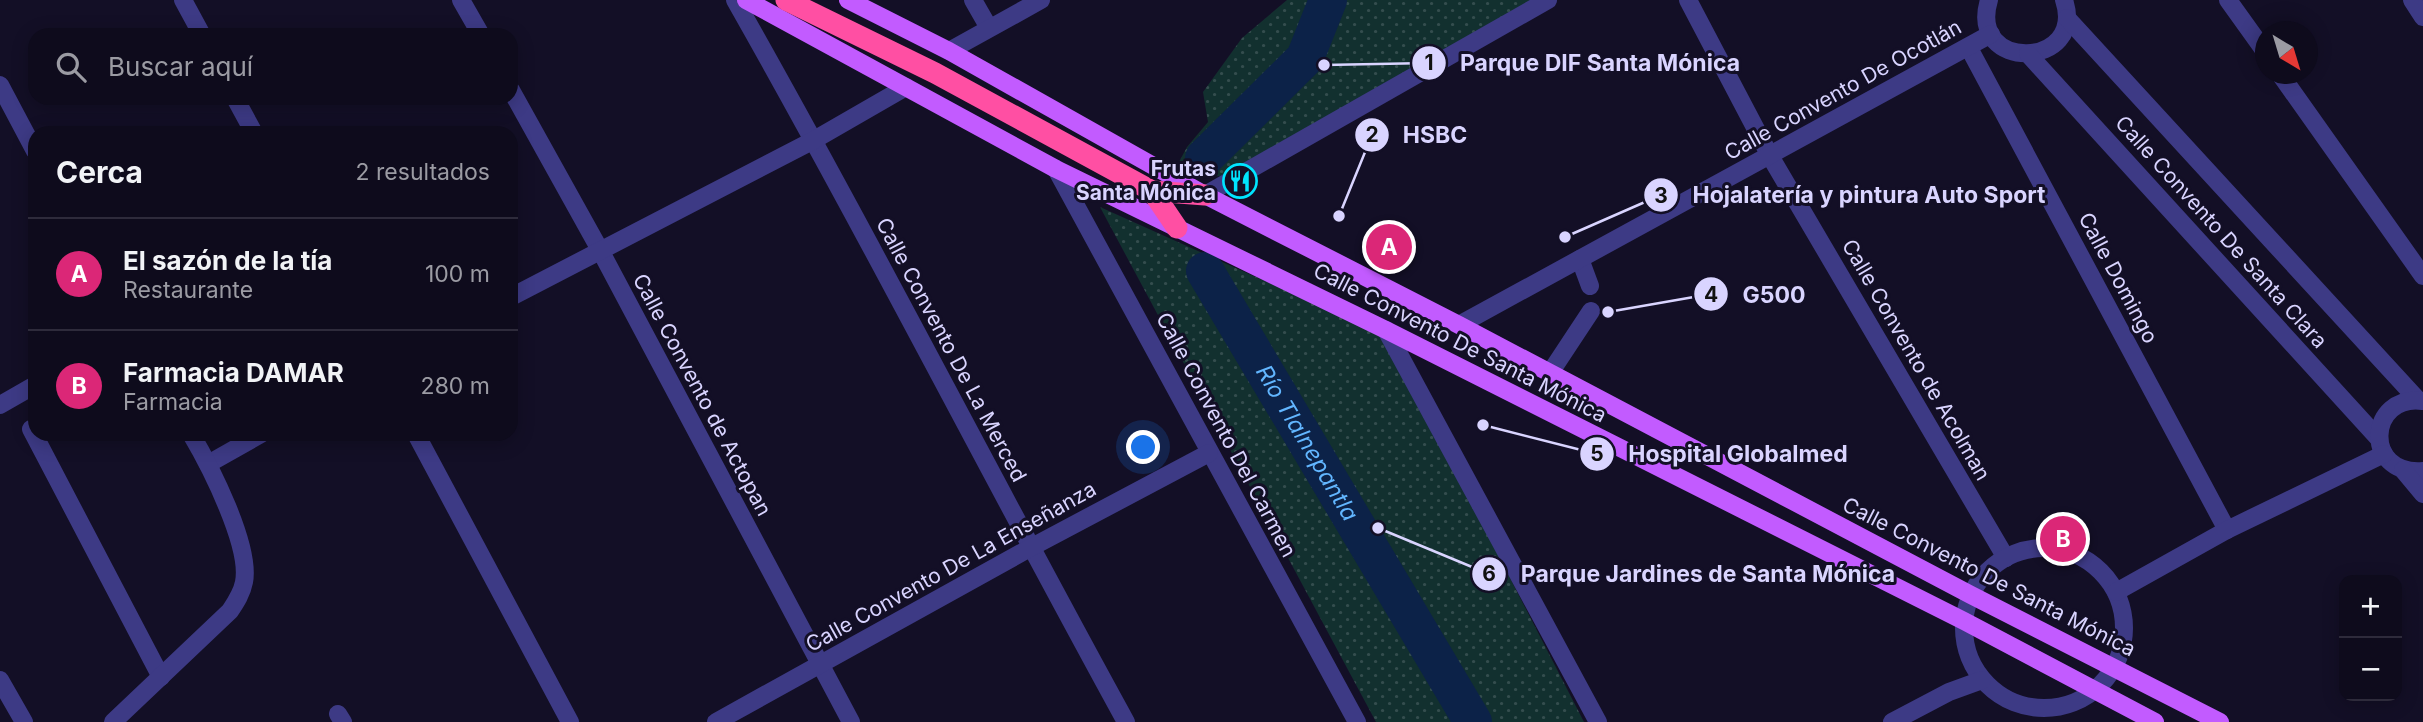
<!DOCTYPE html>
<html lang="es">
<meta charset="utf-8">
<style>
:root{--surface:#0e0b1c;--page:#1c1929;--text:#f1f3f6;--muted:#9b9ba3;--line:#2e2b3b;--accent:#db2777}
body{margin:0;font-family:Inter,sans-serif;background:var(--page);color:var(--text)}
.controls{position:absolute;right:21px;bottom:21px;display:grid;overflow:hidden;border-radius:14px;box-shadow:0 4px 18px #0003}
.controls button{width:63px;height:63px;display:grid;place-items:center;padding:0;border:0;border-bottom:2px solid var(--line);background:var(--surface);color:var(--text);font:35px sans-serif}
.compass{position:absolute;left:2255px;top:21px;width:63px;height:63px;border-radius:50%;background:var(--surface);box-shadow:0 4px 18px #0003;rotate:142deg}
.you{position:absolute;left:1144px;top:448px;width:24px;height:24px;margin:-18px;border:5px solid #fff;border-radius:50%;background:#1a73e8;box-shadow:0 0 0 10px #1a73e833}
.badge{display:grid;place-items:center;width:46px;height:46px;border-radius:50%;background:var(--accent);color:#fff;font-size:23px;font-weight:700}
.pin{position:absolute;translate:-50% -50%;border:4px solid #fff;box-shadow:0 2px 7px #0006}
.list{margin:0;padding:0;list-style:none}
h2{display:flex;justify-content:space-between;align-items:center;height:91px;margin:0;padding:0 28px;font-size:30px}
h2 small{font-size:23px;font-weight:400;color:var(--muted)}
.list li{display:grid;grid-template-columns:46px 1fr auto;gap:21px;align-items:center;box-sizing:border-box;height:112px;padding:0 28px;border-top:2px solid var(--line)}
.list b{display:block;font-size:26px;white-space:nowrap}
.list p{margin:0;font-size:23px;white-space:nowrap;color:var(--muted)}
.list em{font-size:23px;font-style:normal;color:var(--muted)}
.icon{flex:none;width:38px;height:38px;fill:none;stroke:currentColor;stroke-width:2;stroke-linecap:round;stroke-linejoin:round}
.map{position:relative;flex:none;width:2423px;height:722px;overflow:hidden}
.search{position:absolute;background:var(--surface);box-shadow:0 4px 18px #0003;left:28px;top:28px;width:490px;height:77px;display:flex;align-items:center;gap:18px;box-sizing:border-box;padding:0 24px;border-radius:21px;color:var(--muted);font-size:26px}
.panel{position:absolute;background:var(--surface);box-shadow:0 4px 18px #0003;left:28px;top:126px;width:490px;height:315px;border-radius:21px}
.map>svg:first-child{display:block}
.park{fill:url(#park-dots)}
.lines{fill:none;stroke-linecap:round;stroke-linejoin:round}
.river{stroke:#0c2248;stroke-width:38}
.minor{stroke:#3d3a85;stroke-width:18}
.major{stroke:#c25bff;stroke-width:18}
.highway{stroke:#ff4fa3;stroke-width:21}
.labels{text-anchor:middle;stroke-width:6;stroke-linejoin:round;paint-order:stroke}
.street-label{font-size:21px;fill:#d9d4ff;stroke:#130f26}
.poi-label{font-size:21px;font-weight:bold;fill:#d9d4ff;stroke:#130f26;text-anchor:end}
.water-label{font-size:23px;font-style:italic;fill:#62b6ff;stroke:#130f26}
.leader{fill:none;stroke:#d9d4ff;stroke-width:2.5}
.callout-dot{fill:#d9d4ff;stroke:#130f26;stroke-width:2.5}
.mark-label{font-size:21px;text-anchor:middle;font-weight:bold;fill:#111}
.callout-label{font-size:23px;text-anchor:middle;font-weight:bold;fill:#d9d4ff;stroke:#130f26;stroke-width:6;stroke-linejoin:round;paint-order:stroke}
</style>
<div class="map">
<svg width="2423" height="722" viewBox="0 0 2423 722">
<defs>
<pattern id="park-dots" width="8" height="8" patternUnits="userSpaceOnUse" patternTransform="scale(1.75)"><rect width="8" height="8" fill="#12302f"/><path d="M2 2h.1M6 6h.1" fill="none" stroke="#344d4e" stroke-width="1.8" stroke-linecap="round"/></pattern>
</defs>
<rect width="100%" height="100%" fill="#130f26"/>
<g class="park">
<path d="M1287 0H1544L1221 176 1200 177 1179 162 1187 147 1208 122 1203 92 1242 38Z"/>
<path d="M1100 207 1385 335 1584 722H1376Z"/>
</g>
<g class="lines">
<g class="river">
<path d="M1204 158 1305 58 1328 0"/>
<path id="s1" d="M1205 271 1473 722"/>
</g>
<g class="minor">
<path d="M183 0 202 35"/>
<path d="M461 0 481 35"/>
<path d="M735 0C870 238 994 482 1126 722"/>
<path d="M973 0 989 28"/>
<path d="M1688 0 1770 156 2006 558"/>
<path d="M1989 0C1967 73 2087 69 2064 0"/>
<path d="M2228 0 2266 53"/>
<path d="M2412 0 2423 17"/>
<path d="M2067 18 2418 400"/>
<path d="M1969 48 2227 530"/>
<path d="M949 51 1041 0"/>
<path d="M2028 54 2379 439"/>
<path d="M2280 74 2423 276"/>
<path d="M0 85 35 151"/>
<path d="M511 90 600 250 851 722"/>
<path d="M235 98 254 133"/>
<path d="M1056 169 1357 722"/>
<path d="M1205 195 1548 0"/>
<path d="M1580 259 1590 286"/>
<path d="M511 297 814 140 906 87"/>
<path d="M1459 325 1991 34"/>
<path d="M1386 330 1598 722"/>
<path d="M1550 373 1591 311"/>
<path d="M2423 401C2368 393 2362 476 2423 471"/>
<path d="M0 405 35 385"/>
<path d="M31 429 161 677"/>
<path d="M416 434 570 722"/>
<path d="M208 464 261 434"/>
<path d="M2403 470 2423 494"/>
<circle cx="2044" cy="628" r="80"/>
<path d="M2116 592 2227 530 2384 454"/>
<path d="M0 680 24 722"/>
<path d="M338 714 343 722"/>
<path d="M113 722 230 611C236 602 242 593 244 582 251 546 210 466 191 434"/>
<path d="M716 722 1030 548 1209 453"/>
<path d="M1892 722 1949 692 1982 680"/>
</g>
<g class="major">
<path d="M746 0 1056 169 1386 330 1964 621 2155 722"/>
<path d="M848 0 949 51 1205 195 1459 325 1971 595 2220 722"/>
</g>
<g class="highway">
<path d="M786 0 935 73 1152 191 1205 195"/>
<path d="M1152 191 1177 228"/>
</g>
</g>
<defs>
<g id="restaurant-ring" transform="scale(1.75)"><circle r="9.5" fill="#130f26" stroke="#00e5ff" stroke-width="1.5"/><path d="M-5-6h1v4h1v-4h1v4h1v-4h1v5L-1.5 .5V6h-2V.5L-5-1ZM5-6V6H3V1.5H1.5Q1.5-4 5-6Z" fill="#00e5ff"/></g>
</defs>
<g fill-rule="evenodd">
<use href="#restaurant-ring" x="1240" y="181"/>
</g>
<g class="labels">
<g class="street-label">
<text transform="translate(1843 90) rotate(-29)" y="7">Calle Convento De Ocotlán</text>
<text transform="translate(2221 232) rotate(48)" y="7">Calle Convento De Santa Clara</text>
<text transform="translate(2118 278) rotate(62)" y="7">Calle Domingo</text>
<text transform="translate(1460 343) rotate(27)" y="7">Calle Convento De Santa Mónica</text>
<text transform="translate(951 350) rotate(62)" y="7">Calle Convento De La Merced</text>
<text transform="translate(1916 360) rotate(60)" y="7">Calle Convento de Acolman</text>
<text transform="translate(702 395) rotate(62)" y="7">Calle Convento de Actopan</text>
<text transform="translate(1226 435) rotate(62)" y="7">Calle Convento Del Carmen</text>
<text transform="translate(951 567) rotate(-29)" y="7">Calle Convento De La Enseñanza</text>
<text transform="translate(1989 577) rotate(27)" y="7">Calle Convento De Santa Mónica</text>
</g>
<g class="poi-label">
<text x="1216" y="176">Frutas<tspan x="1216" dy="24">Santa Mónica</tspan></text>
</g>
<g class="water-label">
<text dy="8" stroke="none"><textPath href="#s1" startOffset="200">Río Tlalnepantla</textPath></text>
</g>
</g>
<path class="leader" d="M1324 65L1429 63M1339 216L1372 135M1565 237L1661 195M1608 312L1711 294M1483 425L1597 454M1378 528L1489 574"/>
<g class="callout-dot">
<circle cx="1324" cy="65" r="7"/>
<circle cx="1339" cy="216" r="7"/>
<circle cx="1565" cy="237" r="7"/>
<circle cx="1608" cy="312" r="7"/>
<circle cx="1483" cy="425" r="7"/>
<circle cx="1378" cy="528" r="7"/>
<circle cx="1429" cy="63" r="18"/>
<circle cx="1372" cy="135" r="18"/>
<circle cx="1661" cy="195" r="18"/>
<circle cx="1711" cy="294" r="18"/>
<circle cx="1597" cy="454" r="18"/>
<circle cx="1489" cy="574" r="18"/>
</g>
<g class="mark-label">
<text x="1429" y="70">1</text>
<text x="1372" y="142">2</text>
<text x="1661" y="203">3</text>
<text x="1711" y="302">4</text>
<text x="1597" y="461">5</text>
<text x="1489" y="581">6</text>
</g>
<g class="callout-label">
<text x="1600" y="71">Parque DIF Santa Mónica</text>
<text x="1435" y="143">HSBC</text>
<text x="1869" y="203">Hojalatería y pintura Auto Sport</text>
<text x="1774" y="303">G500</text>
<text x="1738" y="462">Hospital Globalmed</text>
<text x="1708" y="582">Parque Jardines de Santa Mónica</text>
</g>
</svg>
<div class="controls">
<button>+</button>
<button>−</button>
</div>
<svg class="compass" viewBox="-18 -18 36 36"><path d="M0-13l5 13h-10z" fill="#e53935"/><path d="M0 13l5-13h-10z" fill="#9b9ba3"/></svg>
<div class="you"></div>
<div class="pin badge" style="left:1389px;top:247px">A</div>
<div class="pin badge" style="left:2063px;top:539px">B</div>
<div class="search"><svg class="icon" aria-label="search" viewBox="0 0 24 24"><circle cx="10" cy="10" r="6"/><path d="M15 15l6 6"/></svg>Buscar aquí</div>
<section class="panel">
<h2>Cerca<small>2 resultados</small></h2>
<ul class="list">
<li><span class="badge">A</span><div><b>El sazón de la tía</b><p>Restaurante</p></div><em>100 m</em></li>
<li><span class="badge">B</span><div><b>Farmacia DAMAR</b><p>Farmacia</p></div><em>280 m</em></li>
</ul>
</section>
</div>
